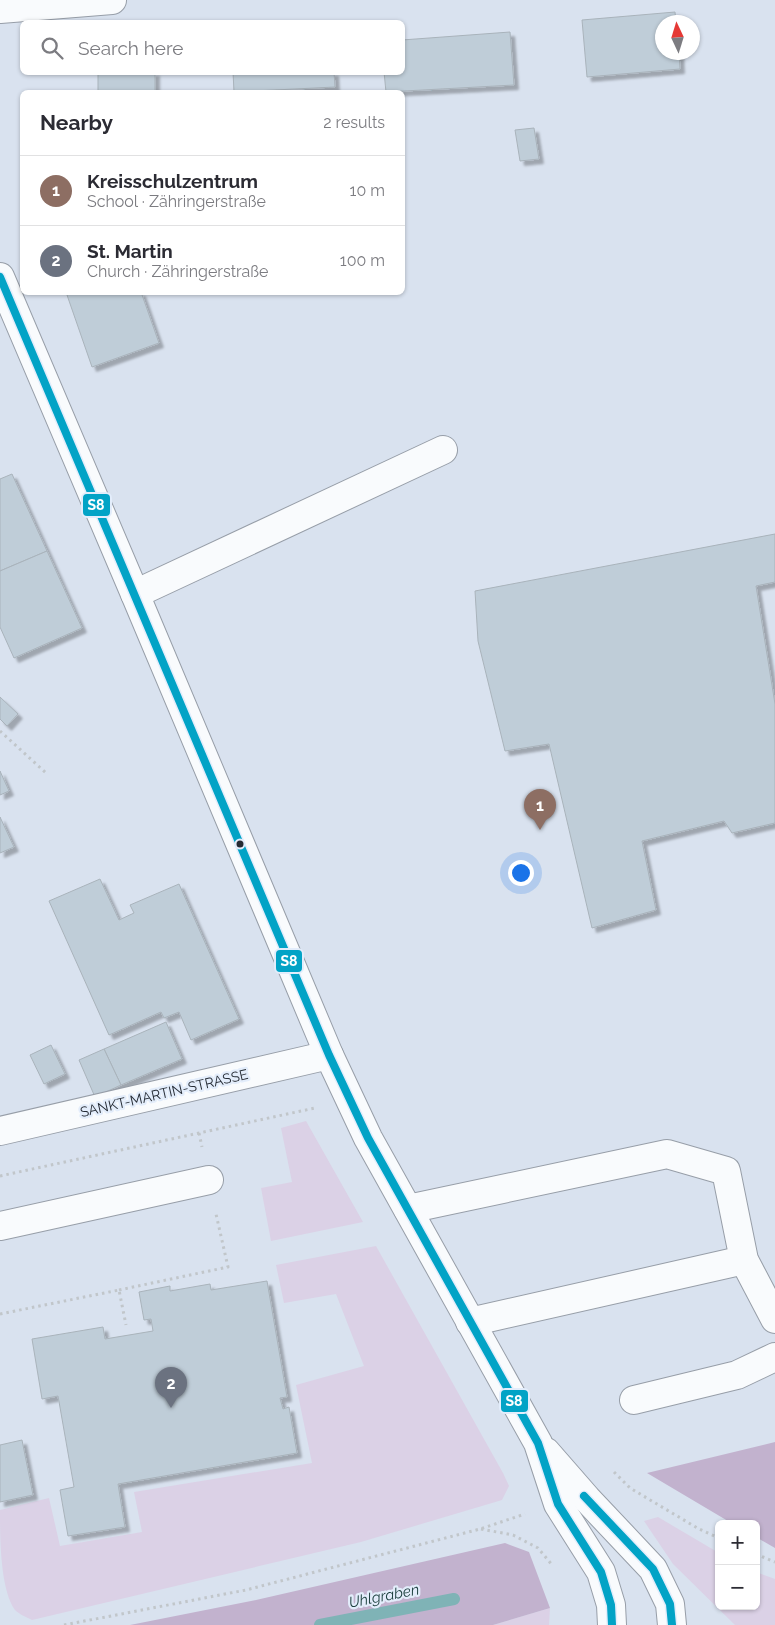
<!DOCTYPE html>
<meta charset="utf-8">
<style>
:root{--surface:#fff;--page:#f7f7f7;--text:#2b2b33;--muted:#7c7c81;--line:#e1e1e2;--accent:#b45309}
body{margin:0;font-family:Raleway,sans-serif;background:var(--page);color:var(--text)}
.controls{position:absolute;right:15px;bottom:15px;display:grid;overflow:hidden;border-radius:8px;box-shadow:0 1px 4px #0004}
.controls button{width:45px;height:45px;display:grid;place-items:center;padding:0;border:0;border-bottom:1px solid var(--line);background:var(--surface);color:var(--text);font:25px sans-serif}
.compass{position:absolute;left:655px;top:15px;width:45px;height:45px;border-radius:50%;background:var(--surface);box-shadow:0 1px 4px #0004;rotate:356deg}
.you{position:absolute;left:520px;top:872px;width:18px;height:18px;margin:-12px;border:4px solid #fff;border-radius:50%;background:#1a73e8;box-shadow:0 0 0 8px #1a73e833}
.badge{display:grid;place-items:center;width:32px;height:32px;border-radius:50%;background:var(--accent);color:#fff;font-size:16px;font-weight:700}
.pin{position:absolute;translate:-50% -41px;filter:drop-shadow(0 1px 2px #0008)}
.pin::after{content:'';position:absolute;top:26px;width:18px;height:15px;background:inherit;clip-path:polygon(0 0,100% 0,50% 100%)}
.list{margin:0;padding:0;list-style:none}
h2{display:flex;justify-content:space-between;align-items:center;height:65px;margin:0;padding:0 20px;font-size:21px}
h2 small{font-size:16px;font-weight:400;color:var(--muted)}
.list li{display:grid;grid-template-columns:32px 1fr auto;gap:15px;align-items:center;box-sizing:border-box;height:70px;padding:0 20px;border-top:1px solid var(--line)}
.list b{display:block;font-size:19px;white-space:nowrap}
.list p{margin:0;font-size:16px;white-space:nowrap;color:var(--muted)}
.list em{font-size:16px;font-style:normal;color:var(--muted)}
.icon{flex:none;width:28px;height:28px;fill:none;stroke:currentColor;stroke-width:2;stroke-linecap:round;stroke-linejoin:round}
.map{position:relative;flex:none;width:775px;height:1625px;overflow:hidden}
.search{position:absolute;background:var(--surface);box-shadow:0 1px 4px #0004;left:20px;top:20px;width:385px;height:55px;display:flex;align-items:center;gap:12px;box-sizing:border-box;padding:0 18px;border-radius:8px;color:var(--muted);font-size:19px}
.panel{position:absolute;background:var(--surface);box-shadow:0 1px 4px #0004;left:20px;top:90px;width:385px;height:205px;border-radius:8px}
.map>svg:first-child{display:block}
.green{fill:#dbd1e6}
.forest{fill:#c2b2ce}
.lines{fill:none;stroke-linecap:round;stroke-linejoin:round}
.stream{stroke:#7fb3b6;stroke-width:12}
.building{fill:#bfcdd8;stroke:#a9b3bb;filter:url(#shadow)}
.minor-casing{stroke:#979ea8;stroke-width:30}
.path{stroke:#c1c6ca;stroke-width:3;stroke-dasharray:2.5 4;stroke-linecap:butt}
.minor{stroke:#f9fbfd;stroke-width:28}
.bus-1-casing{stroke:#e3edfb;stroke-width:11}
.bus-1{stroke:#02a3c6;stroke-width:8}
.bus-dot{fill:#252b34;stroke:#e3edfb;stroke-width:2}
.labels{text-anchor:middle;stroke-width:4.5;stroke-linejoin:round;paint-order:stroke}
.street-label{font-size:14px;fill:#252b34;stroke:#e3edfb}
.water-label{font-size:15px;font-style:italic;fill:#1d403f;stroke:#e3edfb}
.line-badge{stroke:#e3edfb;stroke-width:2}
.badge-label{font-size:14px;text-anchor:middle;font-weight:bold;fill:#fff}
</style>
<div class="map">
<svg width="775" height="1625" viewBox="0 0 775 1625">
<defs>
<filter id="shadow"><feDropShadow dx="4.5" dy="4.5" stdDeviation="1" flood-color="#0004"/></filter>
</defs>
<rect width="100%" height="100%" fill="#d9e2ef"/>
<g class="green">
<path d="M306 1121 363 1222 271 1241 261 1188 292 1182 281 1128Z"/>
<path d="M376 1246 503 1473 509 1486 502 1500 361 1542 32 1620C26 1617 19 1614 15 1610 0 1589 0 1537 0 1510L49 1498 60 1546 142 1532 134 1492 312 1463 296 1385 364 1366 336 1294 284 1303 276 1265Z"/>
<path d="M658 1517 719 1553V1606H756V1572L775 1579V1625H735L673 1564 644 1521Z"/>
<path d="M550 1608 549 1625H493Z"/>
</g>
<g class="forest">
<path d="M775 1442V1548L756 1537V1524H733L647 1473Z"/>
<path d="M505 1543 529 1552 550 1608 493 1625H130L256 1600Z"/>
</g>
<g class="lines">
<path class="stream" d="M320 1625 454 1599"/>
</g>
<g class="building">
<path d="M675 12 676 22H662V52H679L680 69 587 77 582 20Z"/>
<path d="M510 32 514 85 386 92 384 72H402V40Z"/>
<rect x="98" y="72" width="57" height="20"/>
<path d="M233 72H334L335 87 234 92Z"/>
<path d="M534 128 539 159 520 161 515 130Z"/>
<path d="M75 292H141L159 343 92 367 67 295Z"/>
<path d="M12 474 47 551 0 571V479Z"/>
<path d="M775 534V582L756 586 775 704V823L732 833 724 821 642 841 656 910 592 928 549 744 505 751 478 641 475 591Z"/>
<path d="M47 551 82 628 14 658 0 627V571Z"/>
<path d="M0 697 18 714 7 726 0 719Z"/>
<path d="M0 771 9 791 0 795Z"/>
<path d="M0 817 14 847 0 853Z"/>
<path d="M100 879 119 920 134 913 130 905 179 884 239 1019 191 1040 179 1012 164 1018 161 1012 109 1035 49 901Z"/>
<path d="M166 1022 182 1059 121 1085 104 1049Z"/>
<path d="M51 1045 65 1074 44 1084 30 1055Z"/>
<path d="M104 1049 121 1085 95 1097 79 1060Z"/>
<path d="M267 1281 287 1397 280 1398 283 1409 289 1407 297 1453 118 1484 125 1527 68 1536 60 1490 74 1487 58 1396 42 1399 32 1339 103 1327 105 1339 153 1331 151 1319 144 1320 139 1292 170 1286V1291L210 1284 211 1290Z"/>
<path d="M22 1440 33 1495 0 1502V1445Z"/>
</g>
<g class="lines">
<g class="minor-casing">
<g id="minor">
<path d="M0 9 112 0"/>
<path d="M0 277 135 594 329 1055 368 1138 538 1443 558 1504 601 1572 611 1605 612 1625"/>
<path d="M135 594 443 450"/>
<path d="M0 1131 329 1055"/>
<path d="M408 1209 667 1154 726 1171 744 1260 775 1319"/>
<path d="M0 1226 209 1180"/>
<path d="M470 1322 744 1260"/>
<path d="M634 1400 737 1375 775 1357"/>
<path d="M546 1452 587 1499 653 1569 670 1604 672 1625"/>
</g>
</g>
<g class="path">
<path d="M0 731 46 773"/>
<path d="M199 1133 202 1147"/>
<path d="M0 1176 315 1108"/>
<path d="M119 1290 228 1267 216 1214"/>
<path d="M0 1314 119 1290 126 1325"/>
<path d="M614 1472 630 1488 699 1529 719 1538"/>
<path d="M481 1529 513 1535 538 1548 553 1566"/>
<path d="M756 1554 775 1562"/>
<path d="M64 1625 246 1590 480 1529 525 1514"/>
</g>
<use href="#minor" class="minor"/>
<g class="bus-1-casing">
<g id="bus-1">
<path d="M0 277 329 1055 368 1138 538 1443 558 1504 601 1572 611 1605 612 1625"/>
<path d="M584 1496 653 1569 670 1604 672 1625"/>
</g>
</g>
<use href="#bus-1" class="bus-1"/>
</g>
<circle class="bus-dot" cx="240" cy="844" r="4.5"/>
<g class="labels">
<g class="street-label">
<text transform="translate(164 1093) rotate(-13)" y="5">SANKT-MARTIN-STRASSE</text>
</g>
<g class="water-label">
<text transform="translate(384 1596) rotate(-11)" y="5">Uhlgraben</text>
</g>
</g>
<g class="line-badge">
<rect x="82" y="493" width="29" height="24" rx="5" fill="#02a3c6"/>
<rect x="275" y="949" width="28" height="24" rx="5" fill="#02a3c6"/>
<rect x="500" y="1389" width="29" height="24" rx="5" fill="#02a3c6"/>
</g>
<g class="badge-label">
<text x="96" y="510">S8</text>
<text x="289" y="966">S8</text>
<text x="514" y="1406">S8</text>
</g>
</svg>
<div class="controls">
<button>+</button>
<button>−</button>
</div>
<svg class="compass" viewBox="-18 -18 36 36"><path d="M0-13l5 13h-10z" fill="#e53935"/><path d="M0 13l5-13h-10z" fill="#7c7c81"/></svg>
<div class="you"></div>
<div class="pin badge" style="left:540px;top:830px;background:#8d6e63">1</div>
<div class="pin badge" style="left:171px;top:1408px;background:#6b7280">2</div>
<div class="search"><svg class="icon" aria-label="search" viewBox="0 0 24 24"><circle cx="10" cy="10" r="6"/><path d="M15 15l6 6"/></svg>Search here</div>
<section class="panel">
<h2>Nearby<small>2 results</small></h2>
<ul class="list">
<li><span class="badge" style="background:#8d6e63">1</span><div><b>Kreisschulzentrum</b><p>School · Zähringerstraße</p></div><em>10 m</em></li>
<li><span class="badge" style="background:#6b7280">2</span><div><b>St. Martin</b><p>Church · Zähringerstraße</p></div><em>100 m</em></li>
</ul>
</section>
</div>
